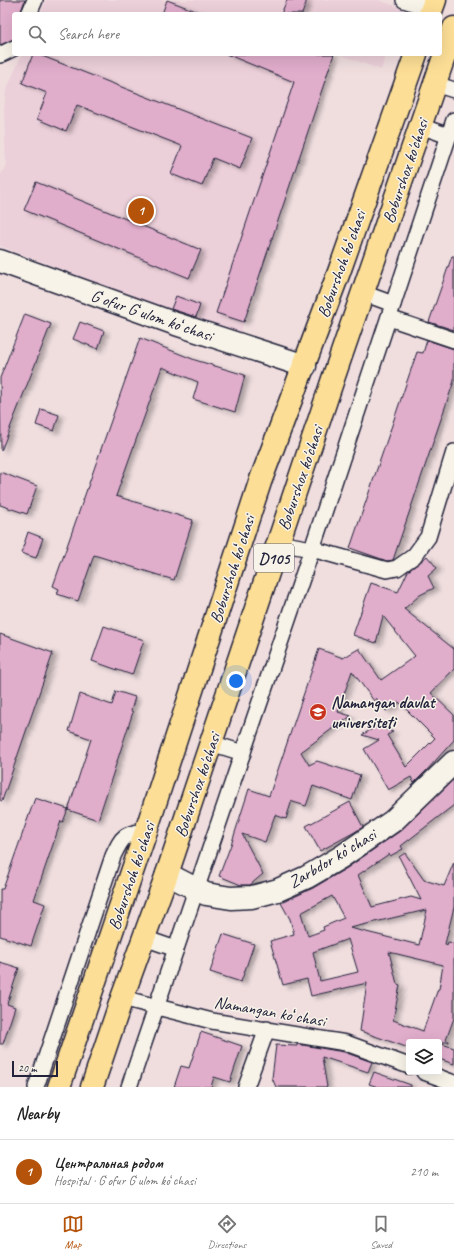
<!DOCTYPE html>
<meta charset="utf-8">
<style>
:root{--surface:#fff;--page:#f2f2f2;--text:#222;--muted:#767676;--line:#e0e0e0;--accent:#b45309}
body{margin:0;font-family:Caveat,sans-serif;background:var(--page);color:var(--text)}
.controls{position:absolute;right:12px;bottom:12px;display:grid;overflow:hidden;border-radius:4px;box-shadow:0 4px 16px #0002}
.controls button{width:36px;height:36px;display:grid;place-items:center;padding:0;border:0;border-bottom:1px solid var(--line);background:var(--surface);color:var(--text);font:20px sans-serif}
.scale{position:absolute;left:12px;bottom:10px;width:46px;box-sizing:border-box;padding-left:4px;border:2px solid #22223b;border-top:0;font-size:11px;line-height:14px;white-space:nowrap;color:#22223b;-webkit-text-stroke:3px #f7f3e8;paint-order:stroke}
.you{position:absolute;left:236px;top:681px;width:14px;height:14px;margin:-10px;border:3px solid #fff;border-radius:50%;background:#1a73e8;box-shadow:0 0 0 6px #1a73e833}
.badge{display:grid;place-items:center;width:26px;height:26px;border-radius:50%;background:var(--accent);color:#fff;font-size:13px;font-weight:700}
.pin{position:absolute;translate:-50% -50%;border:2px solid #fff;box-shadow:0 1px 4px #0006}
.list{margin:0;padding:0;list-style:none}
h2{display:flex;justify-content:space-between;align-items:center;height:52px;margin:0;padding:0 16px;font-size:17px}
h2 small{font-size:13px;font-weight:400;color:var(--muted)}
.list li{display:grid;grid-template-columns:26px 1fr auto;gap:12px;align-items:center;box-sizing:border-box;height:64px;padding:0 16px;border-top:1px solid var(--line)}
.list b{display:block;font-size:15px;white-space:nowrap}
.list p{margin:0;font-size:13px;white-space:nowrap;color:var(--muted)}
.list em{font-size:13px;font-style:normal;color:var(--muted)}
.icon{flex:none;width:22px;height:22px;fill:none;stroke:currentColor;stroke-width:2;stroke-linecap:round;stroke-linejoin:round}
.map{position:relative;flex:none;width:454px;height:1087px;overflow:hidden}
.search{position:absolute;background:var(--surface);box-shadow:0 4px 16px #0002;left:12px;right:12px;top:12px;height:44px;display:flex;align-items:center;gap:10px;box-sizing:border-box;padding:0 14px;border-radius:4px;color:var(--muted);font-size:15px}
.sheet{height:116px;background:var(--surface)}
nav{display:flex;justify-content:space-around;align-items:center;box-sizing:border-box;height:56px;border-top:1px solid var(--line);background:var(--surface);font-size:11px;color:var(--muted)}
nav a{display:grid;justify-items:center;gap:2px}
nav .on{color:var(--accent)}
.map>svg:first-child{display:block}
.built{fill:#ebcfd9}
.building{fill:#e0adcb;stroke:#22223b;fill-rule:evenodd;filter:url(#shadow)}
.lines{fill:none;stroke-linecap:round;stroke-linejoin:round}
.street-casing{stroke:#22223b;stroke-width:18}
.secondary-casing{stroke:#22223b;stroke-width:25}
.primary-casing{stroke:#22223b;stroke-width:25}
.street{stroke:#f7f3e8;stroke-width:15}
.secondary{stroke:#f7f3e8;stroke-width:22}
.primary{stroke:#fcde96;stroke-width:22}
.labels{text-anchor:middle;stroke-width:3;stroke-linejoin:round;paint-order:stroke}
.shield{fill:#f7f3e8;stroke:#62616f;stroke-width:1}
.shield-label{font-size:16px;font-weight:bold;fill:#22223b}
.street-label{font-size:17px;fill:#22223b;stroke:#f7f3e8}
.poi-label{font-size:17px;font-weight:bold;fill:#22223b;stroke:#f7f3e8;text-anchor:start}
</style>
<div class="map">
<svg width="454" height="1087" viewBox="0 0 454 1087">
<defs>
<filter id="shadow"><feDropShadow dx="4.5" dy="2.5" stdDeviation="2" flood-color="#0004"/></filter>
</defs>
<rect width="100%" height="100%" fill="#f0dedf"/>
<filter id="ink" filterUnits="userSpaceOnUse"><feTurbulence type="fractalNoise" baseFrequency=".025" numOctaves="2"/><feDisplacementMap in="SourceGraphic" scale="8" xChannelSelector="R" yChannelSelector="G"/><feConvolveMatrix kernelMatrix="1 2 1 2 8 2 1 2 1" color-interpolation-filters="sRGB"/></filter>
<g filter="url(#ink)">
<g class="built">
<path d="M46 0H378L403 9 401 14H40Z"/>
<path d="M22 54H334L239 336 0 246V176L6 165 4 110 6 91Z"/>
<path d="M339 54H386L381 70Z"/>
</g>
<g class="building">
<path d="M0 0H25L20 14H14V39L0 45Z"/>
<path d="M167 0 201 13V14H162Z"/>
<path d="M287 0H307L302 14H281Z"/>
<path d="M33 54H37L252 138 240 169 213 158 202 186 171 174 182 146 77 105 66 131 37 119 47 93 22 83Z"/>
<path d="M226 54H334L244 322 216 313 294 82Z"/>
<path d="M36 182 201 250 189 278 24 210Z"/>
<path d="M452 256H454V330L429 322Z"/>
<path d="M176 296 200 305 196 317 171 309Z"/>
<path d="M25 314 51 324 1 451 0 378Z"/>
<path d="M80 322 104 331 98 349 73 339Z"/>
<path d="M140 338 195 360 245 375 235 412 193 399 198 382 162 367 116 496 193 520 174 580 94 555 78 601 57 594 59 589 53 586Z"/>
<path d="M427 340 454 349V381L393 560 387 561 350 548 417 352 423 353Z"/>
<path d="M41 409 59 415 54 431 36 425Z"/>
<path d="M0 472 37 486 27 514 0 505Z"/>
<path d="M28 532 43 538 36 558 21 553Z"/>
<path d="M427 556 437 568 428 576 434 588 420 595 404 609 454 649V669L431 693 454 715V740L427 770 414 783 411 777 388 790 364 749 379 740 362 735 377 726 393 732 387 735 406 767 435 738 399 702 386 711 376 698 374 701 352 671 338 712 351 716 337 726 334 725 332 729 301 752 309 765 317 761 360 775 352 800 313 786 306 806 293 802 292 800 286 819 275 815 265 842 242 834 263 874 250 885H241L219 876 232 842 249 789 269 796 319 649 343 658 360 648V650L381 680 415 656 383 616 376 643 353 635 371 583 398 592 408 571 419 563Z"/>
<path d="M104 626 144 640 132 675 92 661Z"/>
<path d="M0 634 53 653 2 801 0 800Z"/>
<path d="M116 691 135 697 131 711 133 712 98 820 68 810 91 739 69 731 80 694 112 705Z"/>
<path d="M454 779V805L401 846 403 849 390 856 389 854 358 875 372 907 411 897 421 900 399 857 405 853 424 880 444 886 454 862V907L445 944 447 945 448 942 454 943V1018L446 1040 449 1041V1042H409V1048L360 1031 367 983 311 996 307 979 283 985 270 941 294 934 290 919 281 903 313 888 347 868 400 831ZM332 896 344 918 323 927 324 930 308 936 301 913ZM427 910 419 945 350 928 426 910ZM348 939 358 972 320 981 313 952ZM389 952 443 965 439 989H438L423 1031 393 1020 400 985 397 984Z"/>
<path d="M35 798 68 809 63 822 61 821 34 900 45 904 31 946 0 936V889H3Z"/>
<path d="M350 802 363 827 353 833 320 851 306 826Z"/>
<path d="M223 934 254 944 241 982 210 972Z"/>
<path d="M0 962 19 968 7 1004 15 1007 3 1044H0Z"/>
<path d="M201 1032 242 1046 230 1082 214 1077 211 1087H174L181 1066 189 1068Z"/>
<path d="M439 1043 454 1048V1064L439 1059Z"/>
<path d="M297 1044 344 1052 372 1062 368 1072 322 1057 327 1087H276L272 1078 276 1045 297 1046Z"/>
<path d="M374 1072 411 1085V1087H378L369 1084Z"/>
</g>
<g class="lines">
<g class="street-casing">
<g id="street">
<path d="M404 0 432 9"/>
<path d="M29 14 35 0"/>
<path d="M0 55 14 48"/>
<path d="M435 84 454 90"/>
<path d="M420 126 449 136"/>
<path d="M363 293 393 304"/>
<path d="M389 318 454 340"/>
<path d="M278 543 312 549 387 570 397 568 414 556 428 537 454 452"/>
<path d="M211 743 243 753"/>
<path d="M144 938 176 949"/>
<path d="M122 998 212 1021 346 1043 409 1066"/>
<path d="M424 1072 454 1083"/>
<path d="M36 1087 113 856C123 835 124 834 146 831"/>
<path d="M129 1087 312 549 454 120"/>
<path d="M246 1087 267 1029"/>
</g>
</g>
<g class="secondary-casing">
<g id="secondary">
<path d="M0 261 176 324 305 366"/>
<path d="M167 874 206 894 231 898 252 897 278 890 307 877 341 857 393 821 454 762"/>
</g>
</g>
<g class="primary-casing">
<g id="primary">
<path d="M430 14 435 0"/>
<path d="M59 1087 146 831 260 482 339 272 416 54"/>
<path d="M92 1087 122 998 167 874 334 376 454 28"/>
</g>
</g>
<use href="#street" class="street"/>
<use href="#secondary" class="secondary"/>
<use href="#primary" class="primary"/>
</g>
</g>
<defs>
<g id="university-disc" transform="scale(0.9)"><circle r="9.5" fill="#c8321e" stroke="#f7f3e8"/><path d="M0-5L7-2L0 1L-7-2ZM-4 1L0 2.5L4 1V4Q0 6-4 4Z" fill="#fff"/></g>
</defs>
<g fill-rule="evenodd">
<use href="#university-disc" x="318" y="712"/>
</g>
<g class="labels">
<rect class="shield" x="254" y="544" width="40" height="28" rx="3"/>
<g class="shield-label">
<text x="274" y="564">D105</text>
</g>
<g class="street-label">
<text transform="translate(405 171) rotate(-71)" y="6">Boburshox ko'chasi</text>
<text transform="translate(341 264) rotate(-70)" y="6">Boburshoh koʻchasi</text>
<text transform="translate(152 315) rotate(19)" y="6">Gʻofur Gʻulom koʻchasi</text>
<text transform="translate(300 478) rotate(-71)" y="6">Boburshox ko'chasi</text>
<text transform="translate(232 569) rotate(-72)" y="6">Boburshoh koʻchasi</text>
<text transform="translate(197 785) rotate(-71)" y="6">Boburshox ko'chasi</text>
<text transform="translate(332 858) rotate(-31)" y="6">Zarbdor koʻchasi</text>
<text transform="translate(131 876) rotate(-71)" y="6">Boburshoh koʻchasi</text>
<text transform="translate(270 1011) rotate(10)" y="6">Namangan koʻchasi</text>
</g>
<g class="poi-label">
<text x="331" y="708">Namangan davlat<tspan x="331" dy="20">universiteti</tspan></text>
</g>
</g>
</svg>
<div class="controls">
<button><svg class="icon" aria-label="layers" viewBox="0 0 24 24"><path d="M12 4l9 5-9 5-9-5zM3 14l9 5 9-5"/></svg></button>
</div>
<div class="scale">20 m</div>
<div class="you"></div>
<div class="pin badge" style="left:141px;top:211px">1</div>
<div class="search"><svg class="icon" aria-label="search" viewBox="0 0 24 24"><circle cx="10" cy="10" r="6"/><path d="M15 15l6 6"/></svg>Search here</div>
</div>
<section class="sheet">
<h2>Nearby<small></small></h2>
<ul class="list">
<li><span class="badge">1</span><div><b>Центральная родом</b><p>Hospital · Gʻofur Gʻulom koʻchasi</p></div><em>210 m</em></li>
</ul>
</section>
<nav>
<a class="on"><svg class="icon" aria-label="map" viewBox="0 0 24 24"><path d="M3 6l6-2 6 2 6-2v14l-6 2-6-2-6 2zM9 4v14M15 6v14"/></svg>Map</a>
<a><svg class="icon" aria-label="directions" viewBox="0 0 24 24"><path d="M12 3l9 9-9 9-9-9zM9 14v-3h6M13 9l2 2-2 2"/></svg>Directions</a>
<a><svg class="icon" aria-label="saved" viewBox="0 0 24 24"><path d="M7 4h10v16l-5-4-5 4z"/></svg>Saved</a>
</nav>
